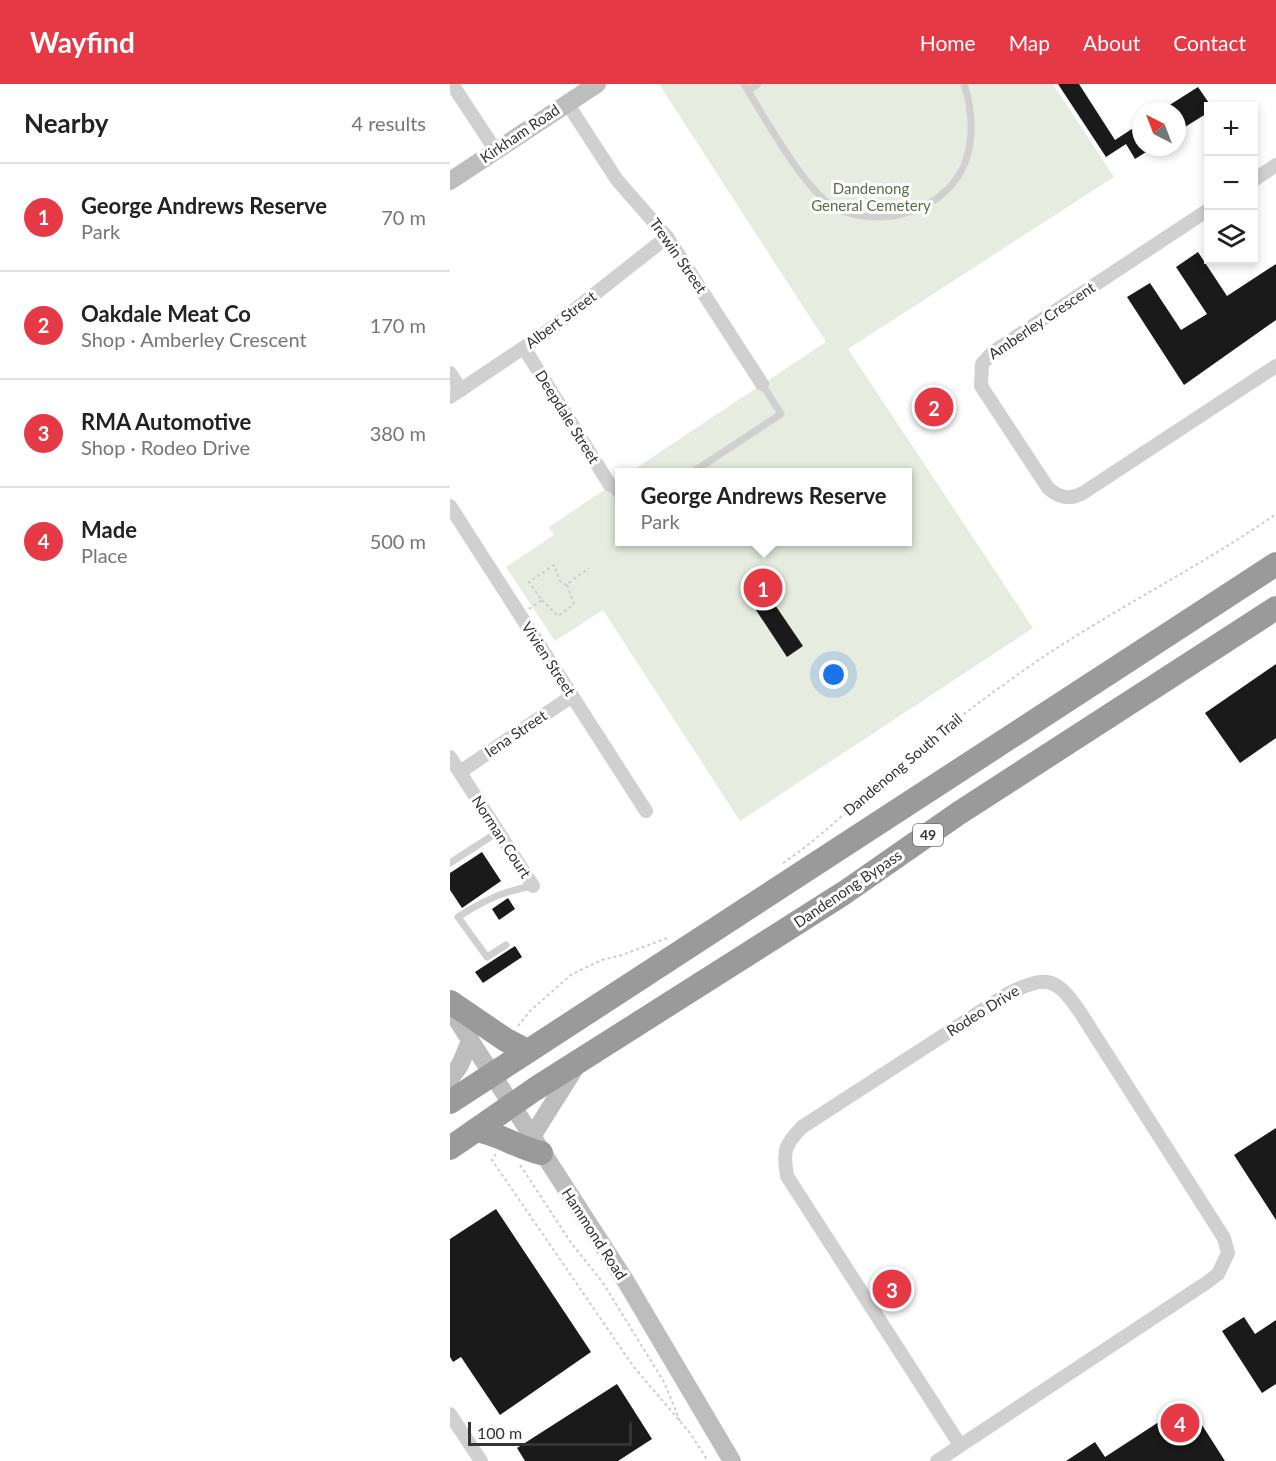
<!DOCTYPE html>
<meta charset="utf-8">
<style>
:root{--surface:#fff;--page:#f6f6f6;--text:#222;--muted:#767676;--line:#e0e0e0;--accent:#e63946}
body{margin:0;font-family:Lato,sans-serif;background:var(--page);color:var(--text)}
.controls{position:absolute;right:18px;top:18px;display:grid;overflow:hidden;border-radius:0px;box-shadow:0 3px 9px #0003}
.controls button{width:54px;height:54px;display:grid;place-items:center;padding:0;border:0;border-bottom:2px solid var(--line);background:var(--surface);color:var(--text);font:30px sans-serif}
.compass{position:absolute;left:682px;top:18px;width:54px;height:54px;border-radius:50%;background:var(--surface);box-shadow:0 3px 9px #0003;rotate:318deg}
.scale{position:absolute;left:18px;bottom:15px;width:164px;box-sizing:border-box;padding-left:6px;border:3px solid #333;border-top:0;font-size:16px;line-height:21px;white-space:nowrap;color:#333;-webkit-text-stroke:4px #fff;paint-order:stroke}
.you{position:absolute;left:384px;top:591px;width:21px;height:21px;margin:-15px;border:4px solid #fff;border-radius:50%;background:#1a73e8;box-shadow:0 0 0 9px #1a73e833}
.badge{display:grid;place-items:center;width:39px;height:39px;border-radius:50%;background:var(--accent);color:#fff;font-size:20px;font-weight:700}
.pin{position:absolute;translate:-50% -50%;border:3px solid #fff;box-shadow:0 2px 6px #0006}
.popup{position:absolute;left:165px;top:384px;width:297px;height:78px;box-sizing:border-box;display:grid;place-content:center;border-radius:0px;background:var(--surface);filter:drop-shadow(0 2px 4px #0005);font-size:20px;white-space:nowrap;color:var(--muted)}
.popup b{font-size:22px;color:var(--text)}
.popup::after{content:'';position:absolute;left:50%;top:100%;margin-left:-12px;border:12px solid transparent;border-top-color:var(--surface)}
.list{margin:0;padding:0;list-style:none}
h2{display:flex;justify-content:space-between;align-items:center;height:78px;margin:0;padding:0 24px;font-size:26px}
h2 small{font-size:20px;font-weight:400;color:var(--muted)}
.list li{display:grid;grid-template-columns:39px 1fr auto;gap:18px;align-items:center;box-sizing:border-box;height:108px;padding:0 24px;border-top:2px solid var(--line)}
.list b{display:block;font-size:22px;white-space:nowrap}
.list p{margin:0;font-size:20px;white-space:nowrap;color:var(--muted)}
.list em{font-size:20px;font-style:normal;color:var(--muted)}
.icon{flex:none;width:33px;height:33px;fill:none;stroke:currentColor;stroke-width:2;stroke-linecap:round;stroke-linejoin:round}
.map{position:relative;flex:none;width:826px;height:1377px;overflow:hidden}
header{display:flex;align-items:center;gap:36px;box-sizing:border-box;height:84px;padding:0 30px;background:var(--accent);color:#fff}
header strong{font-size:28px}
nav{display:flex;gap:33px;margin-inline-start:auto;font-size:21px}
main{display:flex}
aside{flex:1;background:var(--surface)}
.map>svg:first-child{display:block}
.green{fill:#e6ecdf}
.building{fill:#1a1a1a}
.lines{fill:none;stroke-linecap:round;stroke-linejoin:round}
.path{stroke:#cdcdcd;stroke-width:2;stroke-dasharray:3 3;stroke-linecap:butt}
.lane{stroke:#d0d0d0;stroke-width:7}
.street{stroke:#d0d0d0;stroke-width:14}
.secondary{stroke:#bdbdbd;stroke-width:18}
.highway{stroke:#9a9a9a;stroke-width:24}
.labels{text-anchor:middle;stroke-width:6;stroke-linejoin:round;paint-order:stroke}
.shield{fill:#fff;stroke:#707070;stroke-width:1.5}
.shield-label{font-size:14px;font-weight:bold;fill:#333}
.street-label{font-size:15px;fill:#333;stroke:#fff}
.park-label{font-size:15px;fill:#56703f;stroke:#fff}
</style>
<header>
<strong>Wayfind</strong>
<nav><a>Home</a><a>Map</a><a>About</a><a>Contact</a></nav>
</header>
<main>
<aside>
<h2>Nearby<small>4 results</small></h2>
<ul class="list">
<li><span class="badge">1</span><div><b>George Andrews Reserve</b><p>Park</p></div><em>70 m</em></li>
<li><span class="badge">2</span><div><b>Oakdale Meat Co</b><p>Shop · Amberley Crescent</p></div><em>170 m</em></li>
<li><span class="badge">3</span><div><b>RMA Automotive</b><p>Shop · Rodeo Drive</p></div><em>380 m</em></li>
<li><span class="badge">4</span><div><b>Made</b><p>Place</p></div><em>500 m</em></li>
</ul>
</aside>
<div class="map">
<svg width="826" height="1377" viewBox="0 0 826 1377">
<rect width="100%" height="100%" fill="#fff"/>
<path class="green" d="M209 0H603L664 93 398 265 583 544 290 737 153 526 105 557 56 483 104 451 99 443 169 396V458H457V388H180L376 258Z"/>
<g class="building">
<path d="M608 0H629L665 56 691 39V63H704L685 75 676 60 656 73Z"/>
<path d="M748 3 759 19V28L727 48V27H710Z"/>
<path d="M748 168 777 212 826 180V236L734 301 677 213 700 199 731 246 757 230 726 183Z"/>
<path d="M321 515 353 562 337 573 306 526Z"/>
<path d="M826 580V654L790 679 755 629Z"/>
<path d="M32 768 51 797 12 824 0 806V789Z"/>
<path d="M58 814 65 825 49 836 42 825Z"/>
<path d="M65 862 72 873 33 899 25 888Z"/>
<path d="M826 1044V1136L784 1071Z"/>
<path d="M46 1125 141 1268 50 1331 11 1273 3 1278 0 1273V1155Z"/>
<path d="M794 1233 805 1250 826 1236V1300L812 1309 772 1247Z"/>
<path d="M167 1300 202 1355 168 1377H75L67 1364Z"/>
<path d="M738 1319 775 1377H616L645 1358 655 1373Z"/>
</g>
<g class="lines">
<g class="path">
<path d="M92 516 108 532 124 520 117 501"/>
<path d="M79 525 92 516 79 498 104 481 110 497 116 501 139 484"/>
<path d="M333 779C367 756 396 728 427 701 471 663 516 627 563 594 647 533 741 489 826 430"/>
<path d="M68 942 80 927 122 890 152 876 172 871 220 853"/>
<path d="M46 1070 42 1076 183 1282 240 1349 258 1377"/>
<path d="M70 1081 122 1160 153 1199 214 1298 230 1337"/>
</g>
<g class="lane">
<path d="M294 0C313 31 355 108 386 124 430 146 499 127 516 76 524 51 522 25 514 0"/>
<path d="M298 7 308 0"/>
<path d="M243 388 331 330 312 300"/>
<path d="M160 401 169 414"/>
<path d="M0 779 48 748"/>
<path d="M56 861 37 873 8 833C33 817 53 807 83 802"/>
</g>
<g class="street">
<path d="M2 0 46 67"/>
<path d="M117 19 167 96 217 153 312 300"/>
<path d="M804 96 826 81"/>
<path d="M758 126 543 268 532 280 531 302 598 404C609 414 620 416 633 409L826 282"/>
<path d="M74 264 160 401"/>
<path d="M0 289 11 306"/>
<path d="M0 313 94 250 217 153"/>
<path d="M0 422 196 727"/>
<path d="M0 673 83 802"/>
<path d="M10 688 122 612"/>
<path d="M0 1330 31 1377"/>
<path d="M487 1377 756 1199 768 1190 778 1169 774 1154 630 928C606 893 597 891 559 909L352 1043C334 1062 333 1066 337 1092L510 1361"/>
</g>
<g class="secondary">
<path d="M0 97 147 0"/>
<path d="M0 925 175 1196 282 1377"/>
<path d="M0 995 10 981 20 957"/>
<path d="M81 1054 127 981"/>
</g>
<g class="highway">
<path d="M0 918 56 956 77 967"/>
<path d="M0 1018 826 480"/>
<path d="M26 1046C50 1050 68 1064 91 1069"/>
<path d="M0 1064 85 1005 394 809 509 729 826 524"/>
</g>
</g>
<g class="labels">
<rect class="shield" x="463" y="740" width="30" height="22" rx="4.5"/>
<g class="shield-label">
<text x="478" y="756">49</text>
</g>
<g class="street-label">
<text transform="translate(70 50) rotate(-34)" y="5">Kirkham Road</text>
<text transform="translate(228 172) rotate(55)" y="5">Trewin Street</text>
<text transform="translate(111 236) rotate(-37)" y="5">Albert Street</text>
<text transform="translate(592 237) rotate(-34)" y="5">Amberley Crescent</text>
<text transform="translate(117 333) rotate(58)" y="5">Deepdale Street</text>
<text transform="translate(98 575) rotate(57)" y="5">Vivien Street</text>
<text transform="translate(66 650) rotate(-34)" y="5">Iena Street</text>
<text transform="translate(453 681) rotate(-40)" y="5">Dandenong South Trail</text>
<text transform="translate(51 753) rotate(57)" y="5">Norman Court</text>
<text transform="translate(398 805) rotate(-34)" y="5">Dandenong Bypass</text>
<text transform="translate(533 927) rotate(-32)" y="5">Rodeo Drive</text>
<text transform="translate(144 1150) rotate(57)" y="5">Hammond Road</text>
</g>
<g class="park-label">
<text x="421" y="110">Dandenong<tspan x="421" dy="17">General Cemetery</tspan></text>
</g>
</g>
</svg>
<div class="controls">
<button>+</button>
<button>−</button>
<button><svg class="icon" aria-label="layers" viewBox="0 0 24 24"><path d="M12 4l9 5-9 5-9-5zM3 14l9 5 9-5"/></svg></button>
</div>
<svg class="compass" viewBox="-18 -18 36 36"><path d="M0-13l5 13h-10z" fill="#e53935"/><path d="M0 13l5-13h-10z" fill="#767676"/></svg>
<div class="scale">100 m</div>
<div class="you"></div>
<div class="pin badge" style="left:313px;top:504px">1</div>
<div class="popup"><b>George Andrews Reserve</b>Park</div>
<div class="pin badge" style="left:484px;top:323px">2</div>
<div class="pin badge" style="left:442px;top:1205px">3</div>
<div class="pin badge" style="left:730px;top:1339px">4</div>
</div>
</main>
